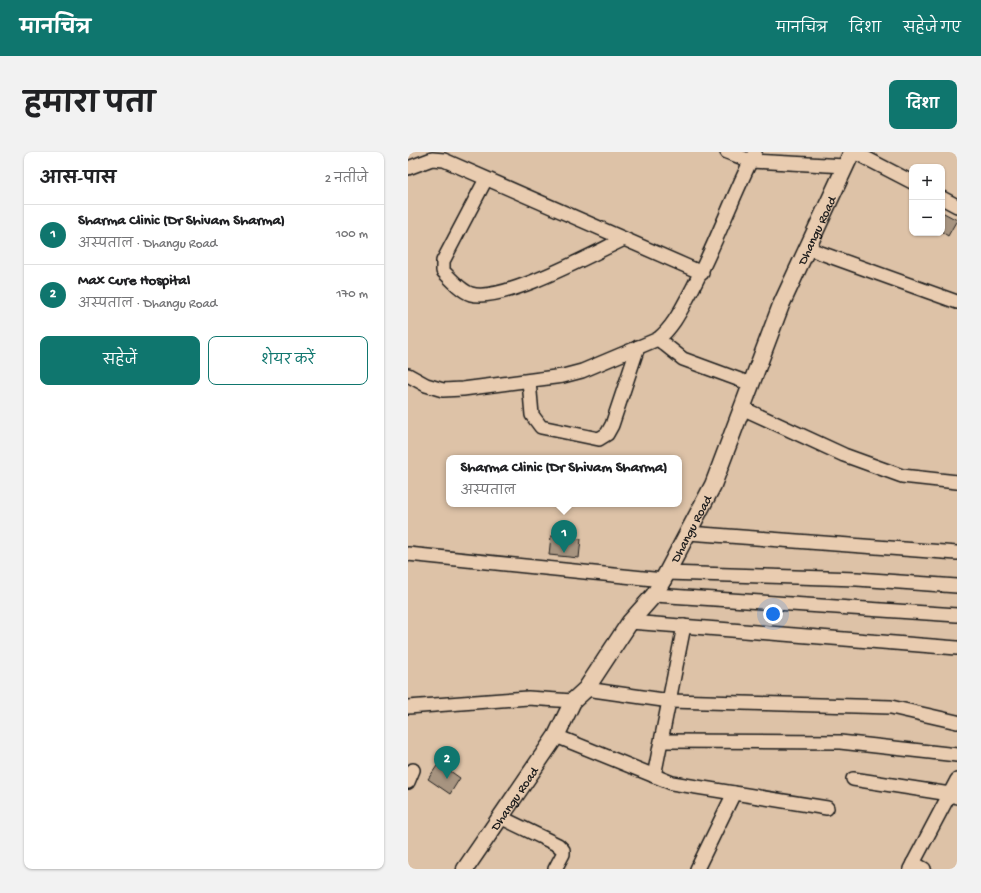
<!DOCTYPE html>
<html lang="hi">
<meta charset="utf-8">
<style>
:root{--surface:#fff;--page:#f2f2f2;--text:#202124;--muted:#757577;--line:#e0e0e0;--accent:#0f766e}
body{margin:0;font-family:"Gochi Hand","Playpen Sans Deva",sans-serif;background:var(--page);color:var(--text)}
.controls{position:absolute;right:12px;top:12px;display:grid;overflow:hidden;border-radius:8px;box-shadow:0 1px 3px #0004}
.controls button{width:36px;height:36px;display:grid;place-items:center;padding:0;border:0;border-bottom:1px solid var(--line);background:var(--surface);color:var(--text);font:20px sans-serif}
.you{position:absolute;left:365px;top:462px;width:14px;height:14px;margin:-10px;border:3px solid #fff;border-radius:50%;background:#1a73e8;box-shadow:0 0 0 6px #1a73e833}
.badge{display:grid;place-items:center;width:26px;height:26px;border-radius:50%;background:var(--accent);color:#fff;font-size:13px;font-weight:700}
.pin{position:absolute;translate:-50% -33px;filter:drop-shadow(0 1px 2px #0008)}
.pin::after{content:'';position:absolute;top:21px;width:14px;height:12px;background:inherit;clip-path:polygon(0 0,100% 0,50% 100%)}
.popup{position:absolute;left:38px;top:303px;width:236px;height:52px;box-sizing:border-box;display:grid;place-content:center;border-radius:8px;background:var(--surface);filter:drop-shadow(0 1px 3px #0005);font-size:13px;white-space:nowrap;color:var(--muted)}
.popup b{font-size:15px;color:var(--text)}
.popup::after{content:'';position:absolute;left:50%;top:100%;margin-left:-8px;border:8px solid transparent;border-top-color:var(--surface)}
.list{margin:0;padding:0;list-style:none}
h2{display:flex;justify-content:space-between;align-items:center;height:52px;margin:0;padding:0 16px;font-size:17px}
h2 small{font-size:13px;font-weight:400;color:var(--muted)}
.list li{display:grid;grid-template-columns:26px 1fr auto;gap:12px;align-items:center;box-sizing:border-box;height:60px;padding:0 16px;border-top:1px solid var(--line)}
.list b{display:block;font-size:15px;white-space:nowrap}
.list p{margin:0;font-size:13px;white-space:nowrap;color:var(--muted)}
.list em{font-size:13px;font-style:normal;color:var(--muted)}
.actions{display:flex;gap:8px;padding:12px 16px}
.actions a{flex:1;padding:9px 0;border:1px solid var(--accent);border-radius:8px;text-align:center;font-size:14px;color:var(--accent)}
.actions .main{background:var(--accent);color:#fff}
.map{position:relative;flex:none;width:549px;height:717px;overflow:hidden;border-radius:8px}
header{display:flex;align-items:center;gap:24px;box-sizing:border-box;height:56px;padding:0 20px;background:var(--accent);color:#fff}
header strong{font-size:19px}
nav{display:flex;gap:22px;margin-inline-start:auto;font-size:14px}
.intro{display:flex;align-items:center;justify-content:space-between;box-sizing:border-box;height:96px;padding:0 24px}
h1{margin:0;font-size:28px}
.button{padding:10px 18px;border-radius:8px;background:var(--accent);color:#fff;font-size:14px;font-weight:700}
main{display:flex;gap:24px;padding:0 24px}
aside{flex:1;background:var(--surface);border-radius:8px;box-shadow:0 1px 3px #0004}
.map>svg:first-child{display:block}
.building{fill:#a79480;stroke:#1c1c1c}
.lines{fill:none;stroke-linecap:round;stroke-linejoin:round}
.minor-casing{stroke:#1c1c1c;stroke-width:16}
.tertiary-casing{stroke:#1c1c1c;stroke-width:19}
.minor{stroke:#e9ccb0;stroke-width:13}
.tertiary{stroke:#e9ccb0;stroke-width:16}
.labels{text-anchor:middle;stroke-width:3.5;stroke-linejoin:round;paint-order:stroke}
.street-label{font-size:13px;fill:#1c1c1c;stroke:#e9ccb0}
</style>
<header>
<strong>मानचित्र</strong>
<nav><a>मानचित्र</a><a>दिशा</a><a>सहेजे गए</a></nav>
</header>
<div class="intro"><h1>हमारा पता</h1><a class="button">दिशा</a></div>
<main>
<aside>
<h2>आस-पास<small>2 नतीजे</small></h2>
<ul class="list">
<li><span class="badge">1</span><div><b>Sharma Clinic (Dr Shivam Sharma)</b><p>अस्पताल · Dhangu Road</p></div><em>100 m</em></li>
<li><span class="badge">2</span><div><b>Max Cure Hospital</b><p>अस्पताल · Dhangu Road</p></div><em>170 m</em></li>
</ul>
<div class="actions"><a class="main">सहेजें</a><a>शेयर करें</a></div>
</aside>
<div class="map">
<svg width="549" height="717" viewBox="0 0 549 717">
<rect width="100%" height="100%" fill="#ddc2a7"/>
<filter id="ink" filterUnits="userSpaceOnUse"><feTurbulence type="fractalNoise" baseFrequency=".025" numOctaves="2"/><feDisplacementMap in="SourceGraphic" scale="8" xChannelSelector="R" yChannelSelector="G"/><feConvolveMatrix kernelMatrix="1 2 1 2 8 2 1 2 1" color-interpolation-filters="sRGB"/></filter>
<g filter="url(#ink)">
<g class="building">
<path d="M534 60 549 68 540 84 534 80Z"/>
<path d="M143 384 173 387 171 406 141 403Z"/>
<path d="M31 611 52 626 42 642 20 627Z"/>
</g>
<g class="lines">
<g class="minor-casing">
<g id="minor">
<path d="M319 0 343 9 437 14"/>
<path d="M446 0 504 30"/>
<path d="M0 16 24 7 36 8 294 121"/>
<path d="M78 27 35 109V119C42 126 53 139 63 142 95 151 184 102 216 87"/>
<path d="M534 46 549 54"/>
<path d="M399 96 549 150"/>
<path d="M250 187 275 207 343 232"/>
<path d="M0 223 18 233 35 238 55 237 155 224 174 219 250 187C264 176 272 160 280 145 306 98 323 47 347 0"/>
<path d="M121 229 124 263 133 275 191 287 199 282 204 273 230 195"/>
<path d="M334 256 436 303 494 324 549 330"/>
<path d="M280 381 549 401"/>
<path d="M0 402 255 428"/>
<path d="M259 421 449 427 549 434"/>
<path d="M246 443 549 463"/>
<path d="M222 470 549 496"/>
<path d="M178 537 262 549 483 555 549 570"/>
<path d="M0 555 120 546 165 549"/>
<path d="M148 584 264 631 419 656"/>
<path d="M254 589 432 590 549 603"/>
<path d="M246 624 276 474"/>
<path d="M445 627 542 642 549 645"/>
<path d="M0 630 5 618"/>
<path d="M92 665 150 693 155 698V702L147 717"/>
<path d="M505 711 516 717"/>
<path d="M289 717 326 641"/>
<path d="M502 717 549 628"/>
</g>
</g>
<g class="tertiary-casing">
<g id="tertiary">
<path id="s1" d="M57 717 148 584 165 549 178 537 222 470 246 443 255 428 305 333 373 153 444 0"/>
</g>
</g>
<use href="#minor" class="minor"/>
<use href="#tertiary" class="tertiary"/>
</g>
</g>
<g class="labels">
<g class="street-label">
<text dy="5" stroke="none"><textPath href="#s1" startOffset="734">Dhangu Road</textPath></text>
<text dy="5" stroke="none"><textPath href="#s1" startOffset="410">Dhangu Road</textPath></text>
<text dy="5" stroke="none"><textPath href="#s1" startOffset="86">Dhangu Road</textPath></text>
</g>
</g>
</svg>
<div class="controls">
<button>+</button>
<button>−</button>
</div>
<div class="you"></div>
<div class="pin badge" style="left:156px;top:401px">1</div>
<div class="popup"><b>Sharma Clinic (Dr Shivam Sharma)</b>अस्पताल</div>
<div class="pin badge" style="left:39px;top:627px">2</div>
</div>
</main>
